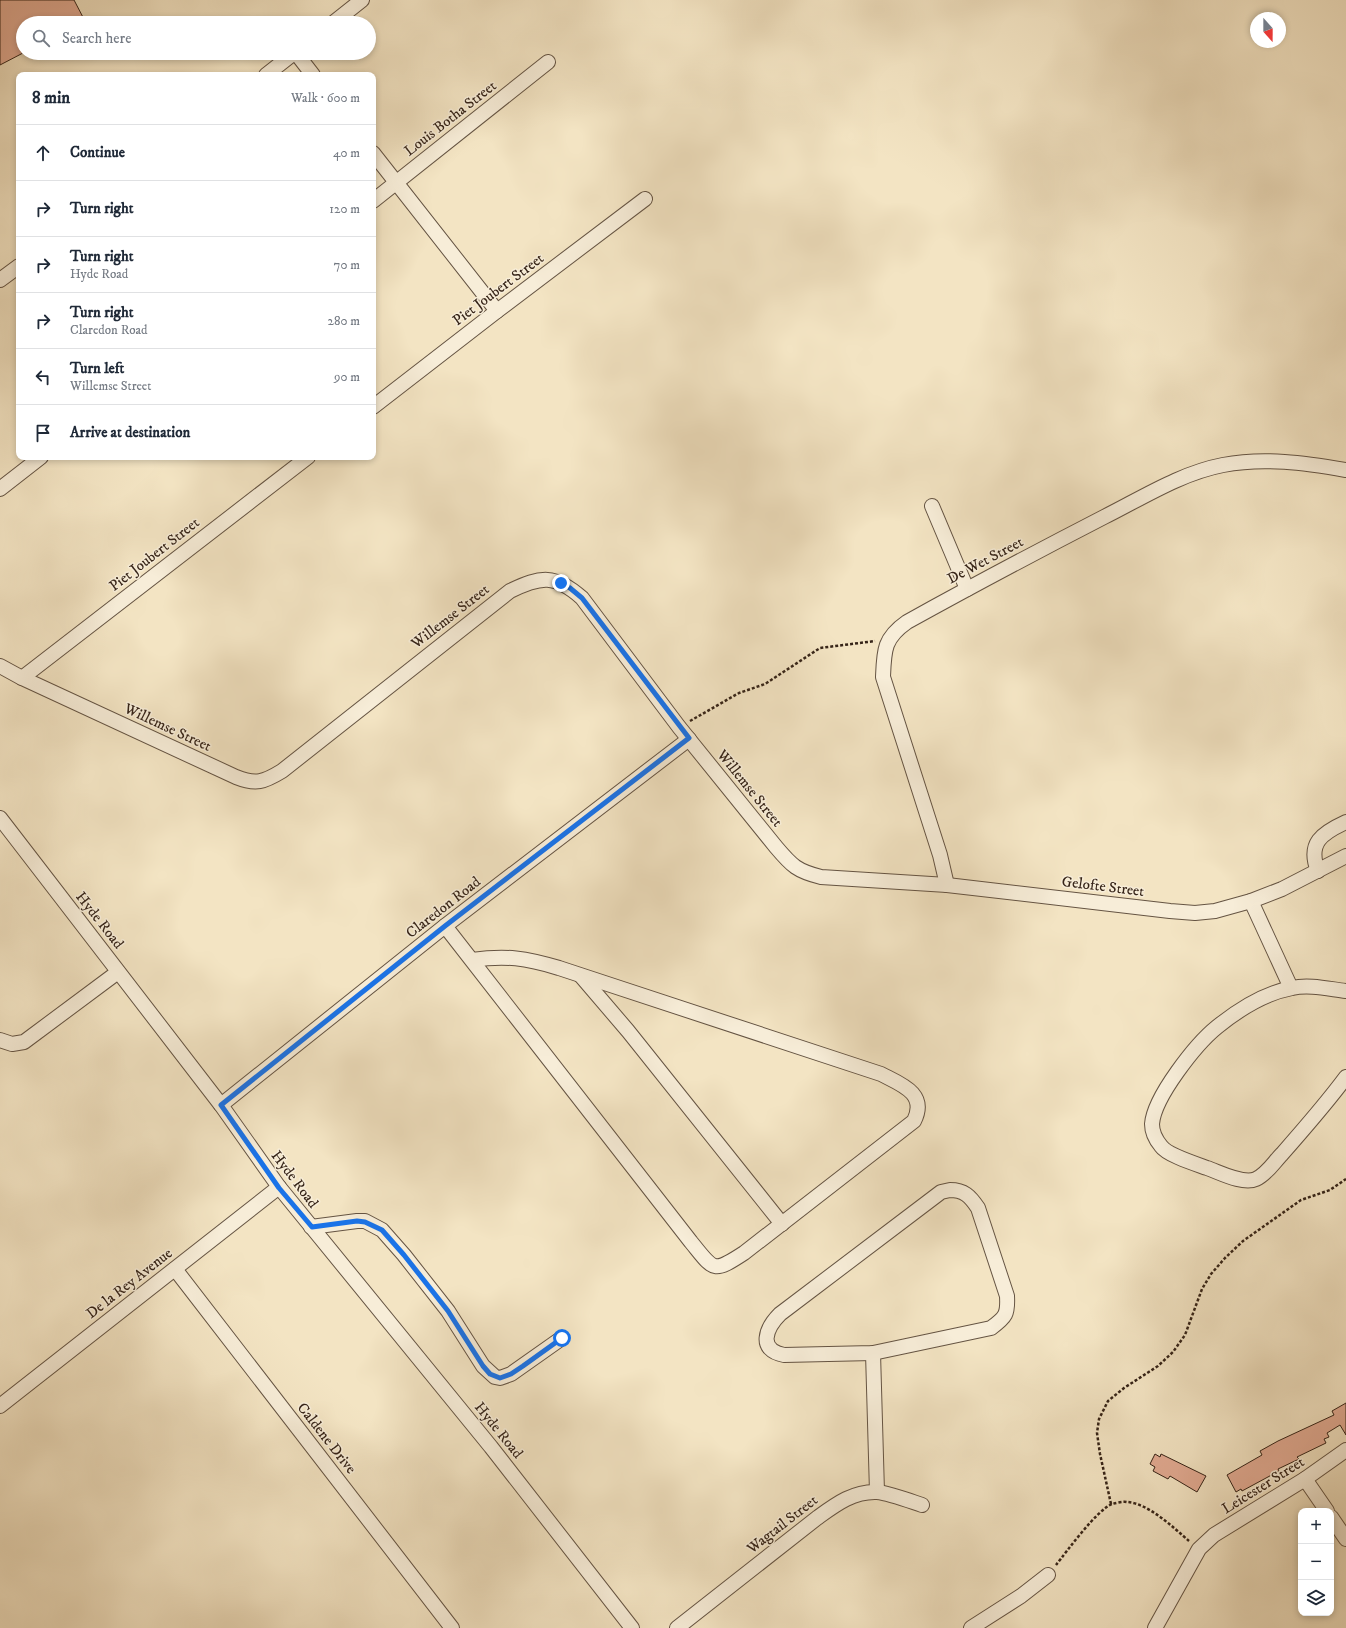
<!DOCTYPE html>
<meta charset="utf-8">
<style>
:root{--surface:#fff;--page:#f2f2f3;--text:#1f2937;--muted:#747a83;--line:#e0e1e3}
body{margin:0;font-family:"IM FELL DW Pica",serif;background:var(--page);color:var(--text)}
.controls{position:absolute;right:12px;bottom:12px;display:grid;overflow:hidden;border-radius:8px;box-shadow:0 2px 6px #0003}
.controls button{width:36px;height:36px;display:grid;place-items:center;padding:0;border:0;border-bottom:1px solid var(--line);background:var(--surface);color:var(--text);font:20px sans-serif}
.compass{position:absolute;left:1250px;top:12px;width:36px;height:36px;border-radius:50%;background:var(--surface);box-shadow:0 2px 6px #0003;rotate:159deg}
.stop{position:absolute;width:12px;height:12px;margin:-9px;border:3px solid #1a73e8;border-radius:50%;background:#fff}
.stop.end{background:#1a73e8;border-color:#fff;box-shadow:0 1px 4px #0008}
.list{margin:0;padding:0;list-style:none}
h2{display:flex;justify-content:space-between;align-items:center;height:52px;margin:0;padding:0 16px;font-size:17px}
h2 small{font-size:13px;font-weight:400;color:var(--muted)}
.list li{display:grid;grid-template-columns:26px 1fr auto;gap:12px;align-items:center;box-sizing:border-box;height:56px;padding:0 16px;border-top:1px solid var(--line)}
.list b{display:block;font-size:15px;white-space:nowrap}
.list p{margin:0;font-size:13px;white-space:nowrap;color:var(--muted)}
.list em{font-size:13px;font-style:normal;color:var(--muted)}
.icon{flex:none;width:22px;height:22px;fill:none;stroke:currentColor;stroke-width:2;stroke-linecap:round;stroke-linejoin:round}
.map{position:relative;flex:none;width:1346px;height:1628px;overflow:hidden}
.search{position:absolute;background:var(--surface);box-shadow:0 2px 6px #0003;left:16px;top:16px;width:360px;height:44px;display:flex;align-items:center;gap:10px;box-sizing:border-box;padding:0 14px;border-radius:22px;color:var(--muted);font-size:15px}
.panel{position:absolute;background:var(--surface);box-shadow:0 2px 6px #0003;left:16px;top:72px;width:360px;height:388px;border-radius:8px}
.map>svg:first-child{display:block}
.building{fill:#e2ab93;stroke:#362418}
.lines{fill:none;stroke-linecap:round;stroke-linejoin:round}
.minor-casing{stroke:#655443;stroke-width:16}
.path{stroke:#362418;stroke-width:2.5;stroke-dasharray:3 2;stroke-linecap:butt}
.minor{stroke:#f7edd8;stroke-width:14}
.route{stroke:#1a73e8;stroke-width:5}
.labels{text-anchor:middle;stroke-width:3;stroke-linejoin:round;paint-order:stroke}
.street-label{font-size:15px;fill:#362418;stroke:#f7edd8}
</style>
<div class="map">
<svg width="1346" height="1628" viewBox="0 0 1346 1628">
<rect width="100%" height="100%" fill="#f3e4c3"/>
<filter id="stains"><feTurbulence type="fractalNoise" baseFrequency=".005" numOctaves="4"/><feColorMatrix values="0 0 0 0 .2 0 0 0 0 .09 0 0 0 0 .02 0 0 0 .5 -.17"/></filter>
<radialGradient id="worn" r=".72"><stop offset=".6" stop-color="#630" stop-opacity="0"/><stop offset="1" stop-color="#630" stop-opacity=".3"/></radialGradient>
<g class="building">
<path d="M0 0H74L86 23H23V53L0 65Z"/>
<path d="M1346 1403V1435L1340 1425 1327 1433 1329 1437 1324 1439 1326 1443 1297 1457 1299 1459 1278 1469 1279 1471 1242 1491 1241 1489 1236 1492 1227 1475 1262 1455 1260 1451 1278 1441 1334 1415 1332 1411Z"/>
<path d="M1155 1454 1160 1457 1161 1454 1206 1476 1197 1492 1170 1476 1168 1479 1153 1471 1155 1467 1150 1464Z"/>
</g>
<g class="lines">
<g class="minor-casing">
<g id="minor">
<path d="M333 23 362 0"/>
<path d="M296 53 313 75"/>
<path d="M266 75 294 53"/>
<path d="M373 153 497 311"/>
<path d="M373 201 548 62"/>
<path d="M0 280 19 266"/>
<path d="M373 407 497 311 645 199"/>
<path d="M0 489 41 457"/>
<path d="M932 506 967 589"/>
<path d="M0 666 22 678 236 777C256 785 264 782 282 771L510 591C541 576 555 574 582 598L679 727 776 847C792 866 797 871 821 877L947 885 1170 911 1195 913 1215 911 1251 901 1282 889 1346 856"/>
<path d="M22 678 308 457"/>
<path d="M0 818 221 1105 279 1187 491 1447 632 1628"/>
<path d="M1318 871C1307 843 1322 833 1346 822"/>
<path d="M947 885 940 855 883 677C884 650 884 638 907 622 972 586 1038 551 1104 517 1142 498 1181 473 1223 465 1264 457 1305 463 1346 470"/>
<path d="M1251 901 1291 988"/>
<path d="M445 926 691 1242C714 1270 712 1274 744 1253L914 1121C928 1093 900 1084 881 1074L559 968C526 958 506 955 472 960"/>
<path d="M581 976 628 1031 782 1224"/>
<path d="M1346 991C1329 989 1309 984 1292 988 1265 993 1238 1010 1217 1027 1196 1044 1154 1097 1152 1124 1152 1132 1156 1140 1161 1146 1167 1155 1196 1164 1207 1168 1219 1172 1243 1185 1256 1179 1267 1174 1274 1162 1282 1154 1304 1129 1326 1104 1346 1077"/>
<path d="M0 1040 12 1044 24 1042 118 972"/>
<path d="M221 1105 445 926 689 739"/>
<path d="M950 1190C964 1190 970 1196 978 1208L1007 1296C1008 1314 1006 1317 991 1328L873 1353 784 1355C757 1350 766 1328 780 1314L941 1192Z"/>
<path d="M311 1227 357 1221H365L382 1230 404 1255 448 1311 483 1366 495 1377 500 1378 511 1374 562 1338"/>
<path d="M175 1269 452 1628"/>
<path d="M873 1353 877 1492"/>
<path d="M0 1406 279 1187"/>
<path d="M1305 1479 1327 1511"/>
<path d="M1331 1517 1346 1539"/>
<path d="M677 1628 817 1518C835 1505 853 1491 877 1492 889 1493 910 1501 922 1505"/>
<path d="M971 1628 1021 1596 1048 1575"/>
<path d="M1155 1628 1199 1549 1214 1535 1305 1479 1346 1450"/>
</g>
</g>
<g class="path">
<path d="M690 721 739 693 765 684 820 648 875 641"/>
<path d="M1111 1504 1100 1454 1097 1433 1099 1419 1108 1401 1124 1388 1158 1366 1173 1352 1185 1335 1202 1289 1211 1274 1225 1258 1243 1241 1301 1200 1330 1190 1346 1179"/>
<path d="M1056 1565C1067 1551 1097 1510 1112 1504 1116 1503 1123 1501 1127 1502 1148 1503 1174 1528 1189 1541"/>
</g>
<use href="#minor" class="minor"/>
</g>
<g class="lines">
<path class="route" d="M561 583 570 588 582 598 689 738 445 926 221 1105 279 1188 312 1227 357 1221 365 1222 382 1230 404 1255 448 1311 483 1366 490 1374 500 1378 511 1374 523 1366 562 1338"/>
</g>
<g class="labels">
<g class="street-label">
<text transform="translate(450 118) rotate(-38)" y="5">Louis Botha Street</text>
<text transform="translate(498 289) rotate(-37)" y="5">Piet Joubert Street</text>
<text transform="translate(154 554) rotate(-38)" y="5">Piet Joubert Street</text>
<text transform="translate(985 560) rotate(-28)" y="5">De Wet Street</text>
<text transform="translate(450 616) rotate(-38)" y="5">Willemse Street</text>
<text transform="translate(168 727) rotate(25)" y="5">Willemse Street</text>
<text transform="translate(750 788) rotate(51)" y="5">Willemse Street</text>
<text transform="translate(1103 886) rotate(7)" y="5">Gelofte Street</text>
<text transform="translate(443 907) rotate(-38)" y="5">Claredon Road</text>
<text transform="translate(100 920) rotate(52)" y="5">Hyde Road</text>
<text transform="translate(295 1179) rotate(53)" y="5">Hyde Road</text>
<text transform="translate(129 1283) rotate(-38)" y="5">De la Rey Avenue</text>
<text transform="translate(499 1430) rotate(51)" y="5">Hyde Road</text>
<text transform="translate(327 1438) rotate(52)" y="5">Caldene Drive</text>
<text transform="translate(1263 1485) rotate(-32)" y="5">Leicester Street</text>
<text transform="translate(782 1524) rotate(-38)" y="5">Wagtail Street</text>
</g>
</g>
<rect width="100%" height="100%" filter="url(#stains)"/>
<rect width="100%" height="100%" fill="url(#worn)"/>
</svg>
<div class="controls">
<button>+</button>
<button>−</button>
<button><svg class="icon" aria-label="layers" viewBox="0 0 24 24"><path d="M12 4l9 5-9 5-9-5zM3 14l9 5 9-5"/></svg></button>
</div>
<svg class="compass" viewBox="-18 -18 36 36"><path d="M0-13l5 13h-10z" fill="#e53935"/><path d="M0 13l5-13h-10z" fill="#747a83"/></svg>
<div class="stop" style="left:562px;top:1338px"></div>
<div class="stop end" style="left:561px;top:583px"></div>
<div class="search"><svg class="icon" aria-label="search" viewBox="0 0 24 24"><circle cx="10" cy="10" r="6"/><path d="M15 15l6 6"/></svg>Search here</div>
<section class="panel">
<h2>8 min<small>Walk · 600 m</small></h2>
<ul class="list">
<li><svg class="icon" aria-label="ahead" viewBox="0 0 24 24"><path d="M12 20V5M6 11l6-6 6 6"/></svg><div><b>Continue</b></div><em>40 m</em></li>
<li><svg class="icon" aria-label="right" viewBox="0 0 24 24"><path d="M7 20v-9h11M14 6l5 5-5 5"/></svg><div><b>Turn right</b></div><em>120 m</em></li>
<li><svg class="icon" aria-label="right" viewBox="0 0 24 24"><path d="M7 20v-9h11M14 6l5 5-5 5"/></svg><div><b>Turn right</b><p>Hyde Road</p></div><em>70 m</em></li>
<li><svg class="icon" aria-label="right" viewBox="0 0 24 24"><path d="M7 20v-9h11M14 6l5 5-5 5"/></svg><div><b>Turn right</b><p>Claredon Road</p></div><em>280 m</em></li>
<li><svg class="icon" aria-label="left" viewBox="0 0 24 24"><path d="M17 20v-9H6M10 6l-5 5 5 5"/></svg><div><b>Turn left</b><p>Willemse Street</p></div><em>90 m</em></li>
<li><svg class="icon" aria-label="arrive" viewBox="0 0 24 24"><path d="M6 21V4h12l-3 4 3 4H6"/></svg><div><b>Arrive at destination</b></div></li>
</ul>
</section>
</div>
